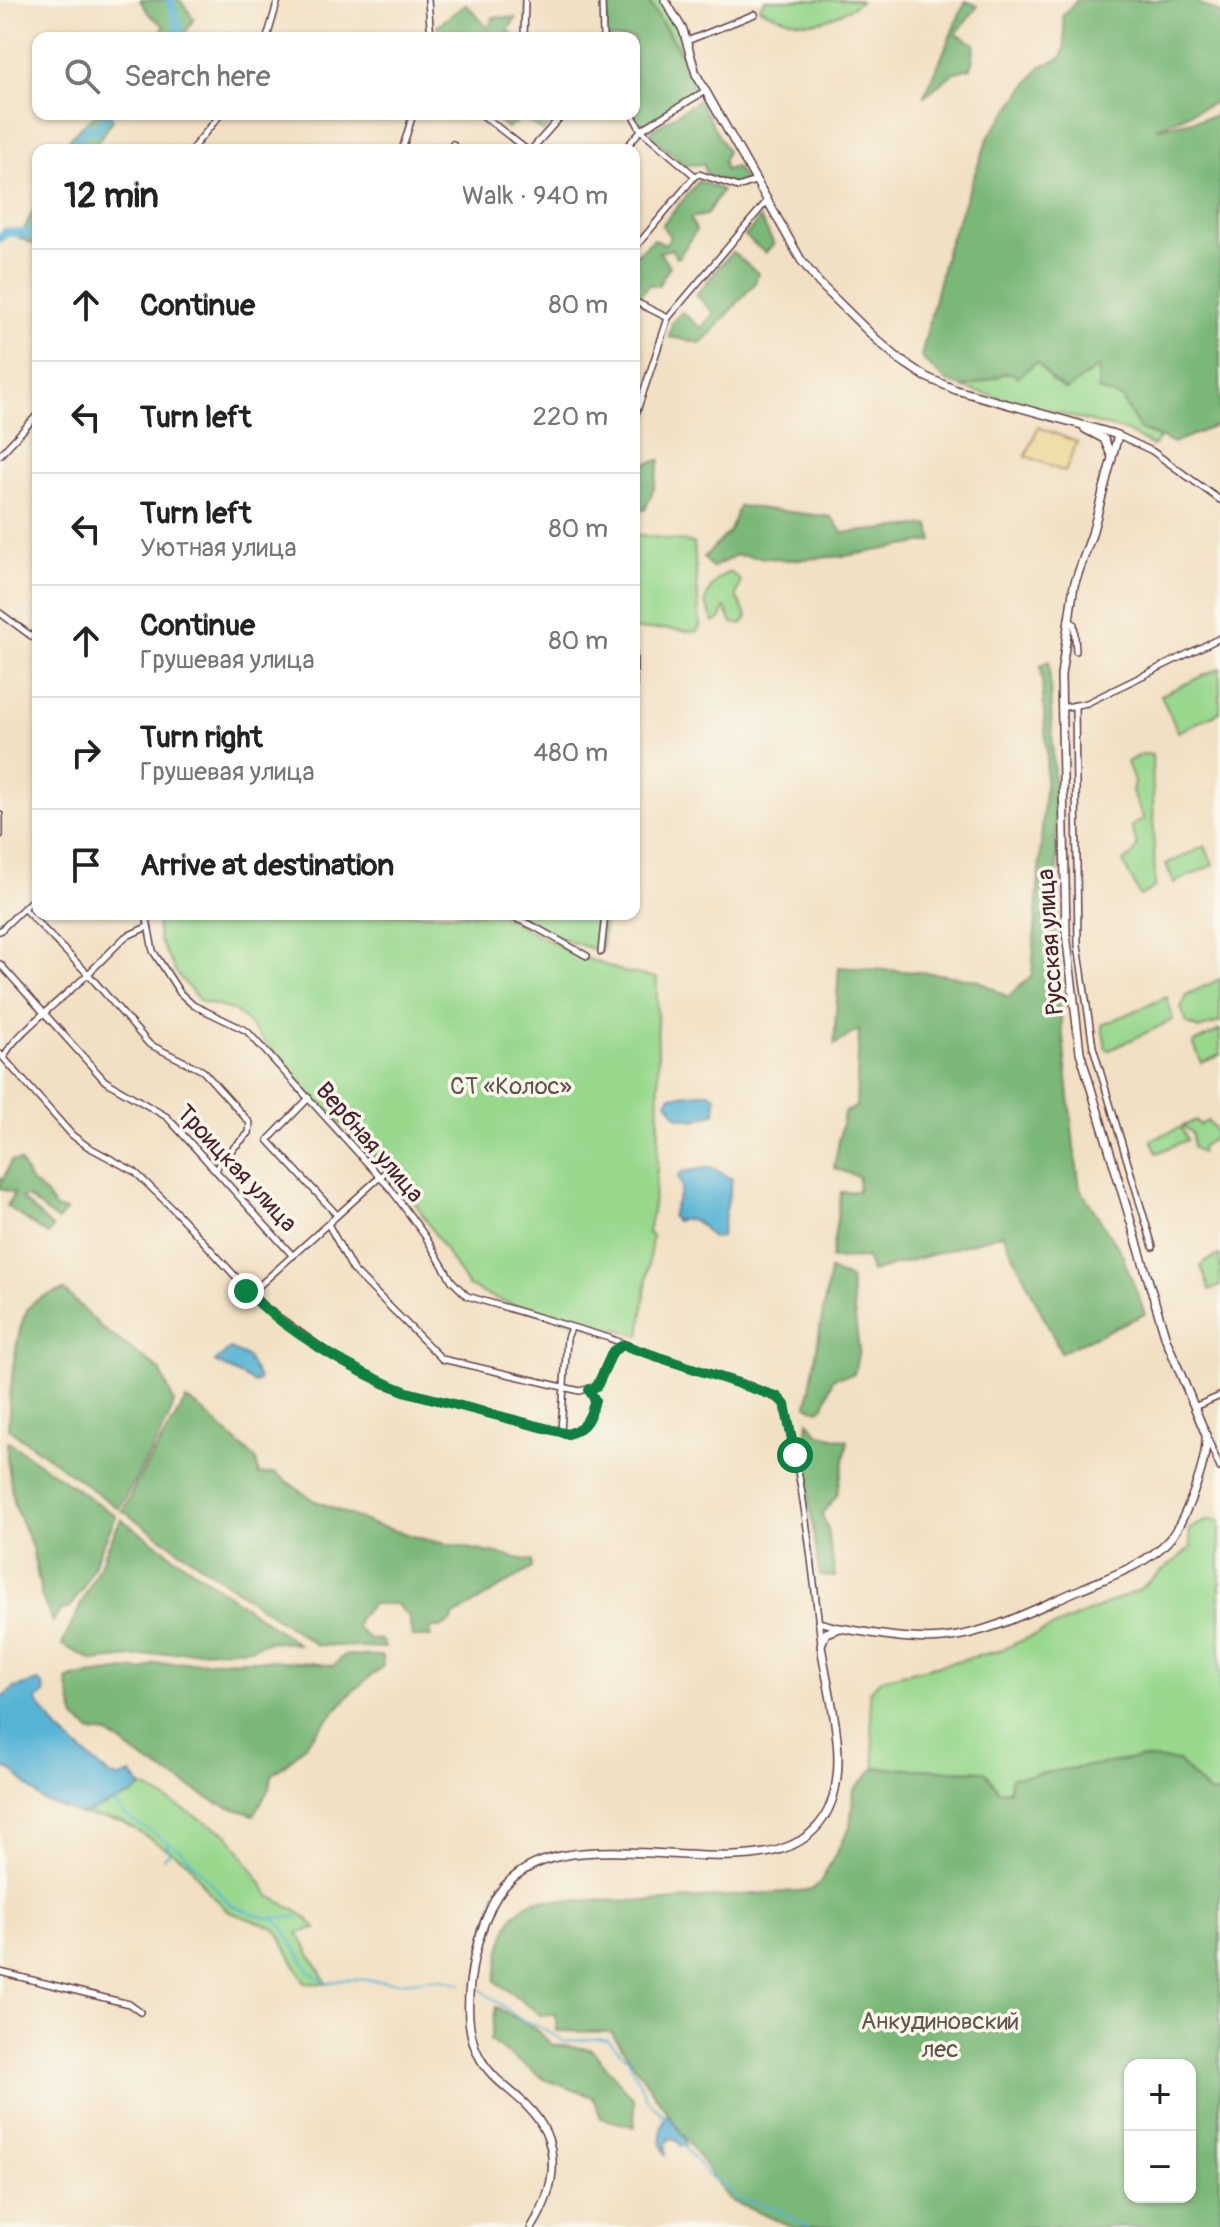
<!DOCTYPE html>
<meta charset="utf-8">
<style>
:root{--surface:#fff;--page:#f6f6f6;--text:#222;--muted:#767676;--line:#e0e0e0}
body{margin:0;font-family:Pangolin,sans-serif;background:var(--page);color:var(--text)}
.controls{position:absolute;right:24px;bottom:24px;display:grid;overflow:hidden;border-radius:16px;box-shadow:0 2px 6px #0004}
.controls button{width:72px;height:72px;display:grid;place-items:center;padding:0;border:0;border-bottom:2px solid var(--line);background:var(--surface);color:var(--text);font:40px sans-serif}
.stop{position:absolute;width:24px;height:24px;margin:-18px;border:6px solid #0b8043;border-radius:50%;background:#fff}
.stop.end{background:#0b8043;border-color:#fff;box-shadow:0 2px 8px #0008}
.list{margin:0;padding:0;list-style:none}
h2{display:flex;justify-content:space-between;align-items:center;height:104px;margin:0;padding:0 32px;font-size:34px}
h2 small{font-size:26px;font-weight:400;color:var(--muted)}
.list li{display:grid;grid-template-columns:52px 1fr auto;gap:24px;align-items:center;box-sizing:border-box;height:112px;padding:0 32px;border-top:2px solid var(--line)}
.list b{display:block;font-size:30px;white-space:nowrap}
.list p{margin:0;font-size:26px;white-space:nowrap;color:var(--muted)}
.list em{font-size:26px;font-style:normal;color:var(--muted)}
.icon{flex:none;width:44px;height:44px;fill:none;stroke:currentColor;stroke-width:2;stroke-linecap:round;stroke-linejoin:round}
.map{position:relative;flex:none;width:1220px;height:2227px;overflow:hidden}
.search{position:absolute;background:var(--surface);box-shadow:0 2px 6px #0004;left:32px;top:32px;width:608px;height:88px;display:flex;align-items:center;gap:20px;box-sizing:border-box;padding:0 28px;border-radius:16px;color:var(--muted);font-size:30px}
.panel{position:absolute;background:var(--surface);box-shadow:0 2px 6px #0004;left:32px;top:144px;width:608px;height:776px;border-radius:16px}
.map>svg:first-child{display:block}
.green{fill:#98d88d;stroke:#717c5c;stroke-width:2}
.forest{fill:#7ab878;stroke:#626c52;stroke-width:2;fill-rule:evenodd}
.sand{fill:#eeda9e;stroke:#9c7c64;stroke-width:2}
.water{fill:#56b3d4;stroke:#506980;stroke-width:2}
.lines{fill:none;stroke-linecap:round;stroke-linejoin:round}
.stream{stroke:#56b3d4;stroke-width:2}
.river{stroke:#56b3d4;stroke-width:9}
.street-casing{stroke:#633c42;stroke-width:8}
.secondary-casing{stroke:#633c42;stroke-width:10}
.street{stroke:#fff;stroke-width:5}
.secondary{stroke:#fff;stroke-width:7}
.route{stroke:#0b8043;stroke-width:10}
.labels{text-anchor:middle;stroke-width:7;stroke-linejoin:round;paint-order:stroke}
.street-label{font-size:24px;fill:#4a1f2b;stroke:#fbf7ec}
.park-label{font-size:24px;fill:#615648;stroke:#fbf7ec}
</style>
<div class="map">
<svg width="1220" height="2227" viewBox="0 0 1220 2227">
<rect width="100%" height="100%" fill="#fbf7ec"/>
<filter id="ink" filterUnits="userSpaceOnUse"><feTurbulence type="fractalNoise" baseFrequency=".0125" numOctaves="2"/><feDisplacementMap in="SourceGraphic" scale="16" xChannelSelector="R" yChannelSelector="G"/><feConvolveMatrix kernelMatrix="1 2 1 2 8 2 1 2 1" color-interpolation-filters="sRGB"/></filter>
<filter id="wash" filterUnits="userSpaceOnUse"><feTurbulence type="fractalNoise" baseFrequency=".006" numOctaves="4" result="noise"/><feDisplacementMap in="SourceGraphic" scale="32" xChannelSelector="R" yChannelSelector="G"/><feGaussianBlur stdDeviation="1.8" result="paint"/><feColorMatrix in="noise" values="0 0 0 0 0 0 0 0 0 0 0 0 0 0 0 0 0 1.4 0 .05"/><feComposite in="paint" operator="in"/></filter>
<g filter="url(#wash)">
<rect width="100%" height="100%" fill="#f1e0c3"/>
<g class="green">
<path d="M648 0H662L683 37 691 68Z"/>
<path d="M765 0H860L861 1C823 28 801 28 759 8Z"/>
<path d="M1037 362 1053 382 1066 390 1099 366 1098 390 1121 398 1140 430 1160 438 1153 446 1125 431 963 388 1010 372 1018 377Z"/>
<path d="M634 534 694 543 700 626 697 632 666 629 634 630Z"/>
<path d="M730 572 741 581 736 596 747 617 741 625 732 623 725 608 720 619 714 623 705 601C710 588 716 577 730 572Z"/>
<path d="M1220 668V712L1178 732 1161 695Z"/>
<path d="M1142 754 1152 755 1155 887 1140 896 1123 862 1134 854 1137 845 1131 826 1144 819 1132 792 1134 782 1127 762Z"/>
<path d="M1205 846 1213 865 1174 883 1166 864Z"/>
<path d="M156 914H499L574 954 624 972 657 978C656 1064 666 1149 648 1233L652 1236 640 1336 618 1329 611 1332 524 1309 487 1295 467 1285 410 1195 363 1144 326 1111 248 1023 235 1011 200 1001 177 974 159 940Z"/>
<path d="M512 914H605L601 952 566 940Z"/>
<path d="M1220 979V1022L1198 1029 1187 1023 1181 1008 1186 995Z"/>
<path d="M1167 997 1173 1020 1110 1050 1106 1049 1102 1025Z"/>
<path d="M1220 1030V1055L1202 1063 1193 1043Z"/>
<path d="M1196 1120 1199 1125 1208 1121 1215 1129V1138L1202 1146 1201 1153 1193 1147 1192 1133 1183 1126Z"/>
<path d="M1181 1127 1187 1140 1157 1153 1151 1140Z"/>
<path d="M1220 1255V1286L1210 1290 1201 1267 1204 1262Z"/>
<path d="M1208 1520 1220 1521V1794L1209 1793 1178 1761 999 1791 985 1771 875 1768 869 1691 882 1679 998 1651 1137 1591 1191 1548 1189 1529Z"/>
<path d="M142 1786 229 1835 270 1896 305 1916 316 1928 298 1933 327 1984 305 1983 275 1928 229 1912 205 1888 188 1862 121 1821 82 1815 132 1795Z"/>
</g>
<g class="forest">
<path d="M140 0H180L194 19 182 38H159L164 26 149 14Z"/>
<path d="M606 0H647L693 73V92L640 127 634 114V38H606Z"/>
<path d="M1077 0H1200L1199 4 1220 13V100L1155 129 1220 115V424L1173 443 1140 429 1122 398 1098 390 1099 366 1066 390 1053 381 1037 362 1018 377 1010 372C960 389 960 398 921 357L947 248 989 136 1041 66 1061 58 1065 46 1063 15Z"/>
<path d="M966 1 978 6 956 34 975 44 971 68 955 72 923 97C940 66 950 33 966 1Z"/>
<path d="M466 4 487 27 491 24 493 17 516 18 508 30 518 38H447L437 26Z"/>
<path d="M699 100 727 151 723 161 725 170 736 167 747 184 737 187 706 175 704 164 685 165 650 136 652 130Z"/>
<path d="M97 114H106L113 120 92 150H60L79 128Z"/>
<path d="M489 114H560L543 132 523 118 507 128Z"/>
<path d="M699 181 722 190 706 215 690 218 696 230 679 257 676 258 672 249 659 252 670 266 658 286 650 284 637 298 634 296V257L654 239 665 244 670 237 662 225Z"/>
<path d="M38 200V246L20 238Z"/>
<path d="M760 218 774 244 765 253 745 236Z"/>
<path d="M732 252 758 273 755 283 708 337 700 343 669 337 672 322 682 312 701 328 714 313 696 295Z"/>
<path d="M660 460 654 488 645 510H634V467Z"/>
<path d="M739 506 831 517 843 533 929 525 933 541 845 556 790 560 736 555 712 568 704 557 730 531Z"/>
<path d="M1049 661 1060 923V1007L1074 1147 1080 1188 1122 1254 1145 1314 1061 1352 1003 1234 871 1272 867 1258 831 1259 841 1192 858 1191 859 1177 834 1168 844 1113 856 1107 859 1030 834 1045 839 967 932 973 977 980 1008 997 1032 976 1047 756 1041 665Z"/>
<path d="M11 1161H20L29 1180 46 1195 55 1208 66 1211 58 1221 26 1196 21 1198 53 1228 48 1235 7 1206 15 1193 0 1189V1178L3 1180Z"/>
<path d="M830 1270 850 1279 859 1350 854 1374 833 1378 824 1406 819 1410 807 1406Z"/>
<path d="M64 1290 103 1329 160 1370 174 1402C163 1439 136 1473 119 1509L8 1428C9 1402 15 1324 30 1306 37 1297 53 1293 64 1290Z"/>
<path d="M186 1400 196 1405 256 1459 259 1475 275 1473 313 1500 372 1524 427 1540 532 1561V1568L453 1617 452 1621 440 1628H431V1637H412L409 1617 396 1604H372L359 1617 356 1627 369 1639 381 1640 385 1648 316 1645 123 1511 136 1483Z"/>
<path d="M808 1421 818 1433 848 1441 837 1495 822 1514 828 1530 835 1577 820 1576 804 1467Z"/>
<path d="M7 1441 116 1516 82 1590 68 1609 61 1610 53 1622 42 1598 32 1547 15 1507 7 1459Z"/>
<path d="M121 1519 298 1644 269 1641 251 1648 179 1652 94 1661 62 1645Z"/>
<path d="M344 1655 382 1656 383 1666 355 1689 293 1758 272 1775 270 1787 254 1815 217 1803 141 1758 109 1734 92 1732 75 1719 67 1680 73 1677 134 1669 143 1671 154 1664C219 1660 269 1657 334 1666Z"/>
<path d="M1140 1758 1178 1761 1208 1793 1220 1794V2227H793L729 2200 611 2032 557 2031 555 2014 542 2016 495 1981C502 1949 502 1910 538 1900L664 1901 811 1890 820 1883 850 1827 854 1790 875 1768 985 1771 999 1791H1009L1011 1778ZM1130 2065H1190V2197H1130Z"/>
<path d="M496 2007 534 2028 552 2045 591 2049 633 2098 635 2127 601 2118 593 2097 546 2080 490 2041Z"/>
</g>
<path class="sand" d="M1038 427 1077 442 1065 472 1026 456Z"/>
<g class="water">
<path d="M709 1092 716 1096 715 1113 695 1120 677 1116 667 1101 671 1096Z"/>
<path d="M711 1167 732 1179 721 1236 712 1238C702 1225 693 1215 676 1221L671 1216 682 1189 678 1176 682 1172Z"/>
<path d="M230 1349 247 1357 259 1379 255 1383 215 1362Z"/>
<path d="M38 1681 43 1685 45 1693 36 1700 59 1731 110 1776 120 1778 131 1774 142 1787 132 1795 82 1815 43 1801 15 1773 0 1765V1699L15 1688Z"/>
<path d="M668 2114 686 2140V2146H681L677 2140 670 2138 666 2144V2156C659 2143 659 2125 668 2114Z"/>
</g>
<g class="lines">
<g class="stream">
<path d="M113 1801 126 1816 182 1851 231 1905 265 1918 298 1917"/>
<path d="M163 1858 169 1854 167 1843"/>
<path d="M274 1918 283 1927 309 1971 327 1984C350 1975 368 1981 391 1982 421 1983 429 1973 461 1984"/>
<path d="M480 1989 520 2019 536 2025 566 2042 598 2038 608 2040 628 2059 647 2099 666 2117"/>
<path d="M684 2146 708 2176 723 2184 736 2199 774 2208 809 2227"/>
</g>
<g class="river">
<path d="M170 0 180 32 171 38"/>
<path d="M68 150 88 127 97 131 109 114"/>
<path d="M0 238 6 232 31 234 38 216"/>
</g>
</g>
</g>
<g filter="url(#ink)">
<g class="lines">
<g class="street-casing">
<g id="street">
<path d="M428 0 431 38"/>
<path d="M602 0 603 38"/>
<path d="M267 38 278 0"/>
<path d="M524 38 525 0"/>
<path d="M687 41 755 14"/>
<path d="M481 114 527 150"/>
<path d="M632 114 641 130 695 176 634 249"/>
<path d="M191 150 221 114"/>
<path d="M402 150 413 114"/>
<path d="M449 150 453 144"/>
<path d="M531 150 563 114"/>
<path d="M624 150 641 130 705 91"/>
<path d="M695 176 699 174 738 187 755 181"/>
<path d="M634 301 668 318"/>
<path d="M634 420 668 318 767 201"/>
<path d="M1118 435 1152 451 1220 500"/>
<path d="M0 455 38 414"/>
<path d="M0 613 38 641"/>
<path d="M1068 619 1074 624 1076 651"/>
<path d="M634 653V693"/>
<path d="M1075 705 1078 945 1093 1047 1153 1247"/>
<path d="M1061 708 1087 703 1220 638"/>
<path d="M0 815V835"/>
<path d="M24 909 88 974 125 937 147 927"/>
<path d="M146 914 153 951 180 993 193 1005 247 1031 390 1188 425 1236 452 1281 467 1296 609 1338 663 1359 751 1386 782 1401 785 1405C803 1483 812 1564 821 1643"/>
<path d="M505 914 533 926 587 956"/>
<path d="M0 931 38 894"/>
<path d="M601 952 605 914"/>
<path d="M0 964 105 1081 167 1117 293 1256"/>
<path d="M0 1054 72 1135 87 1146 135 1172 175 1211 262 1305 333 1356 384 1384 407 1392 568 1434C586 1428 590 1418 595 1400L589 1390"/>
<path d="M5 1057C7 1040 72 991 88 974L149 1044 203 1071 250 1123 249 1133 220 1161 216 1171"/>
<path d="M309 1098 268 1140 337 1215"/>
<path d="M328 1224 353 1270 442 1359 580 1391 597 1386 613 1351 623 1345"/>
<path d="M250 1294 391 1167"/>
<path d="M1194 1407 1220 1396"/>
<path d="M561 1432 567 1338 571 1328"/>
<path d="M1208 1439 1220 1468"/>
<path d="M818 1622 838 1627"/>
<path d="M0 1972 129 2004 140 2012"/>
</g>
</g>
<g class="secondary-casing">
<g id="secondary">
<path d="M1085 429 1104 439 1111 455"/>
<path d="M532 2227C557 2186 563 2142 526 2105 511 2090 491 2078 480 2058 457 2018 473 1944 492 1905 554 1778 818 1941 837 1777 842 1737 827 1686 821 1645L826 1633 839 1628C873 1633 908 1641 943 1638 992 1633 1036 1608 1081 1589 1110 1576 1144 1566 1167 1542 1185 1523 1208 1461 1206 1435L1166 1339 1080 1052 1066 933 1061 675 1074 585 1092 534 1118 435 956 390 926 377 899 359 876 339 819 283 801 260 696 74 683 30 665 0"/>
</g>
</g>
<use href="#street" class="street"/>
<use href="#secondary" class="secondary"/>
</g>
</g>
<g class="lines" filter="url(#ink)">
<path class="route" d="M246 1291C287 1331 353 1372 407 1392L568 1434C586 1428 590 1418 595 1400L589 1390 597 1386 613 1351 623 1345 778 1397 785 1405 795 1455"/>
</g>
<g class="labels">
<g class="street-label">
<text transform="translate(1050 942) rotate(-94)" y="8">Русская улица</text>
<text transform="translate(370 1142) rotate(49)" y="8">Вербная улица</text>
<text transform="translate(237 1168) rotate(47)" y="8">Троицкая улица</text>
</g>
<g class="park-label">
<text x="511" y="1094">СТ «Колос»</text>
<text x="940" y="2029">Анкудиновский<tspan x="940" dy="28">лес</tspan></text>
</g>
</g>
</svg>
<div class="controls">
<button>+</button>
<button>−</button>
</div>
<div class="stop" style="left:795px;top:1455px"></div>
<div class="stop end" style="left:246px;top:1291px"></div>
<div class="search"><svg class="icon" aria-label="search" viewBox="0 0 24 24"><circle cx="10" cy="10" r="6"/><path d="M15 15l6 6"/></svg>Search here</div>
<section class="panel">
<h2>12 min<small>Walk · 940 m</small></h2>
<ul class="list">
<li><svg class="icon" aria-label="ahead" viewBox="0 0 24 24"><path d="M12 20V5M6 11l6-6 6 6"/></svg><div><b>Continue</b></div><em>80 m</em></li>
<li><svg class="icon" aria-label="left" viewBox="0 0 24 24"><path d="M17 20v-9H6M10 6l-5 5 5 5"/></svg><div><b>Turn left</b></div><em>220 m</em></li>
<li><svg class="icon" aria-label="left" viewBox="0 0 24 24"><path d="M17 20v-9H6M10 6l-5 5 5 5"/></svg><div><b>Turn left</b><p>Уютная улица</p></div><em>80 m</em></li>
<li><svg class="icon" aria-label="ahead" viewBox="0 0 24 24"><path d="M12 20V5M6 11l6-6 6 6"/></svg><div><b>Continue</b><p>Грушевая улица</p></div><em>80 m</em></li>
<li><svg class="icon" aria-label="right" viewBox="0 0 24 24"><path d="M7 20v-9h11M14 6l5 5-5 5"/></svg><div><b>Turn right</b><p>Грушевая улица</p></div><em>480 m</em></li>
<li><svg class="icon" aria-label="arrive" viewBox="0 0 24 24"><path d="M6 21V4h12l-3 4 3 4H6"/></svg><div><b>Arrive at destination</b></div></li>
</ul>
</section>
</div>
